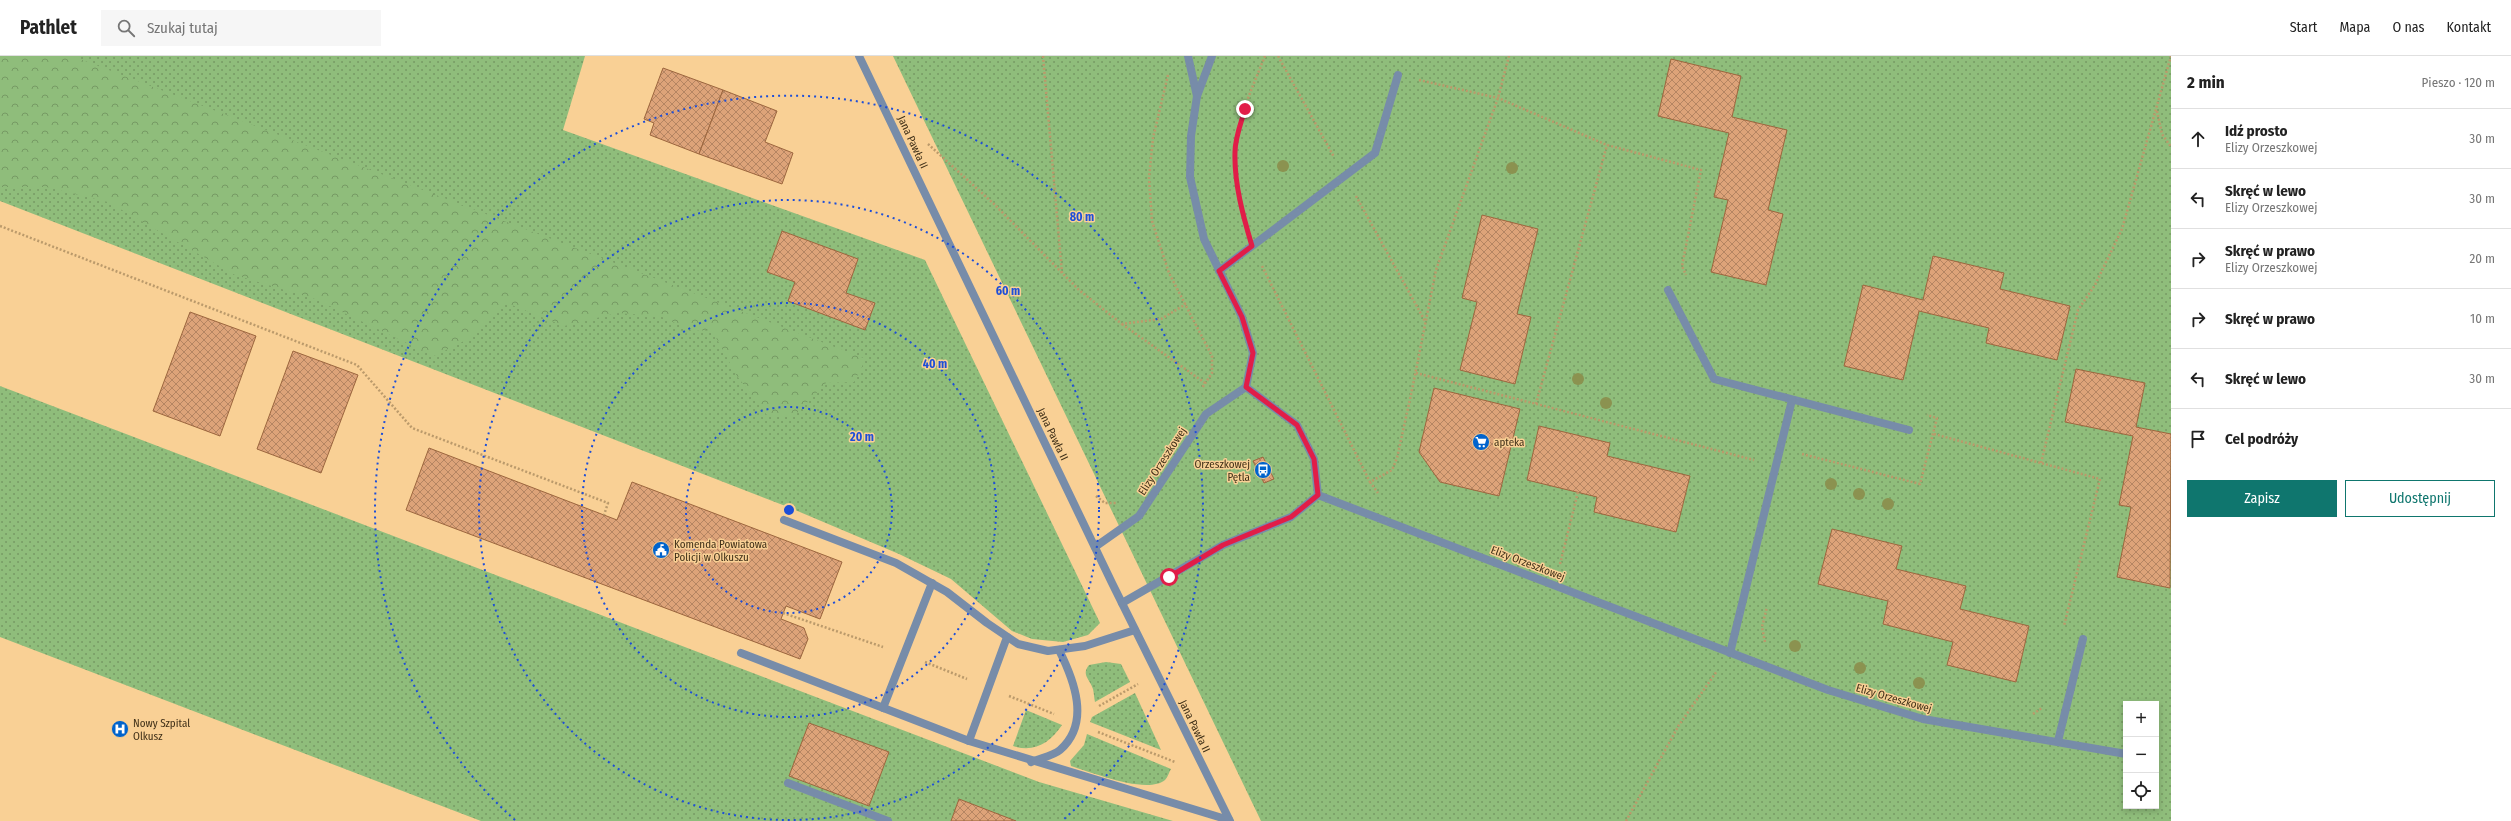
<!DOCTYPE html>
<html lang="pl">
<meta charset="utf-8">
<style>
:root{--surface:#fff;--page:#f6f6f6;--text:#222;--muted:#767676;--line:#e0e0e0;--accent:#0f766e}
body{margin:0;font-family:"Fira Sans Condensed",sans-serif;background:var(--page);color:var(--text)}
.controls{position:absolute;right:12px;bottom:12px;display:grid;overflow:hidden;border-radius:0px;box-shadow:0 2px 6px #0003}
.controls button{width:36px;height:36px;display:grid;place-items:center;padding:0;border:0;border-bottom:1px solid var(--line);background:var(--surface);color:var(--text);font:20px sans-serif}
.stop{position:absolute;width:12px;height:12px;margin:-9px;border:3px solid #e11d48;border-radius:50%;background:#fff}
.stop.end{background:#e11d48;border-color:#fff;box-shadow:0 1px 4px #0008}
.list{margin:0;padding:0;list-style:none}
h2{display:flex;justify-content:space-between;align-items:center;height:52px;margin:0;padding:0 16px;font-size:17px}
h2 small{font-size:13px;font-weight:400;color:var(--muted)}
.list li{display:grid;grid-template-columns:26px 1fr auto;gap:12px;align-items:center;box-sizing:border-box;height:60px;padding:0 16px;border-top:1px solid var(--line)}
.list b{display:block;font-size:15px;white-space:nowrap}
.list p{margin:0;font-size:13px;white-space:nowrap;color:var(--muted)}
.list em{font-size:13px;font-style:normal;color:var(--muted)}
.actions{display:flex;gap:8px;padding:12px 16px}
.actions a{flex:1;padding:9px 0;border:1px solid var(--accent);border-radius:0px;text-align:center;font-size:14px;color:var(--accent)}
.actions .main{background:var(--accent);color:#fff}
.icon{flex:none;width:22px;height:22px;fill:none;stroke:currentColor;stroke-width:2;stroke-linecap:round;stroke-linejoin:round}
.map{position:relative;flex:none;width:2171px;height:765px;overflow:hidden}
header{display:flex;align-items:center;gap:24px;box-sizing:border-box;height:56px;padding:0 20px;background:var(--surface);border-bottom:1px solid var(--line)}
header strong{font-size:19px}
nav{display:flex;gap:22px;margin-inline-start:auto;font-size:14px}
.search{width:280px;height:36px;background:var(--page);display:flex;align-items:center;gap:10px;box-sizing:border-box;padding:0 14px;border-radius:0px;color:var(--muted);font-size:15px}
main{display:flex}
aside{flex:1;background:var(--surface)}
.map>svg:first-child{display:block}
.grass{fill:url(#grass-dots);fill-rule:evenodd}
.forest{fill:url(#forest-crowns)}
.building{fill:url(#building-cross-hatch);stroke:#9c663e}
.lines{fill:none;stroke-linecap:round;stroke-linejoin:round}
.path{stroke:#bb9a6b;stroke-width:2.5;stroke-dasharray:2 2;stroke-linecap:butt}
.service{stroke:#778ca9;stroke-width:8}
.minor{stroke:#778ca9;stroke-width:8}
.tree{fill:#8b9250}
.route{stroke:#e11d48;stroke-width:5}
.ring{fill:none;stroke:#1d4ed8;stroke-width:2;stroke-dasharray:2 4}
.labels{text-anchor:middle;stroke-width:3;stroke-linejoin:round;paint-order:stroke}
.street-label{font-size:11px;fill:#403018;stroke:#f9d095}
.poi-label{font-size:11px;fill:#403018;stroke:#f9d095;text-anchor:start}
.centre{fill:#1d4ed8;stroke:#f9d095;stroke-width:2}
.ring-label{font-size:12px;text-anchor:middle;font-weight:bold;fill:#1d4ed8;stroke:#f9d095;stroke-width:3;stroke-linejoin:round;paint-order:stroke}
</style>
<header>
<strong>Pathlet</strong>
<div class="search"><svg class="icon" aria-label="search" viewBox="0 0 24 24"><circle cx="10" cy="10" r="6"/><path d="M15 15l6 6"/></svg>Szukaj tutaj</div>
<nav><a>Start</a><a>Mapa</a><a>O nas</a><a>Kontakt</a></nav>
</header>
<main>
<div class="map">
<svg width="2171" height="765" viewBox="0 0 2171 765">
<defs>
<pattern id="grass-dots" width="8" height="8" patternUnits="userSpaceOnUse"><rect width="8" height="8" fill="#8fbd7b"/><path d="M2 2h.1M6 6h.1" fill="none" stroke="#769a64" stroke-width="1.8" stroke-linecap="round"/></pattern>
<pattern id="forest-crowns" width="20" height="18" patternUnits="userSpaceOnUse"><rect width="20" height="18" fill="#8fbd7b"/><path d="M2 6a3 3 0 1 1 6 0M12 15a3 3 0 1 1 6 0" fill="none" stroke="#769a64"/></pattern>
<pattern id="building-cross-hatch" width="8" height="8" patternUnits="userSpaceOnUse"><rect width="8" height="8" fill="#dda379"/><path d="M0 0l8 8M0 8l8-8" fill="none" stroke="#b58562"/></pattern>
</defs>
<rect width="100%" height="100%" fill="#f9d095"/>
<g class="grass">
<path d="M0 0H585L563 74 925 204 1100 567 1088 579 1063 586 1032 583 1012 575 951 523 899 498 788 451 0 145Z"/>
<path d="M893 0H2171V765H1261ZM2126 648H2156V750H2126Z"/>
<path d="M0 330 1039 726 1173 765H481L0 581Z"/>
<path d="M1106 606 1121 608 1130 626 1095 646C1094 642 1094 637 1093 633 1090 623 1081 619 1089 609Z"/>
<path d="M1135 637 1161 694 1090 666 1092 661Z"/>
<path d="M1026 654 1062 669C1050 687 1034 697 1013 690Z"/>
<path d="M1087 678 1171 713C1169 716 1168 721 1165 724 1147 739 1091 716 1071 710L1070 705 1084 689Z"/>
</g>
<path class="forest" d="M0 0H72L866 303 854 326 826 327 795 359H767L737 320 712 274 692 275 660 260 617 257 564 270 507 247 474 280 434 300 315 243 235 219 108 146 46 131H0Z"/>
<g class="building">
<path d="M1671 3 1741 20 1732 61 1787 74 1768 154 1783 158 1766 229 1711 216 1728 144 1714 141 1729 77 1658 60Z"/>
<path d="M663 12 723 34 699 98 650 79 654 67 644 63Z"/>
<path d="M723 34 777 55 765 86 793 97 782 128 699 98Z"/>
<path d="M1482 159 1538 173 1517 258 1531 261 1515 328 1460 314 1477 246 1462 242Z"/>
<path d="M782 175 858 203 846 237 875 247 865 274 788 245 795 226 767 216Z"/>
<path d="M1933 200 2004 217 2000 233 2070 250 2057 304 1986 287 1989 272 1919 255 1903 324 1844 310 1863 229 1923 244Z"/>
<path d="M190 256 256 280 220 380 153 355Z"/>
<path d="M293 295 358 319 321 417 257 393Z"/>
<path d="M2076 313 2145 327 2136 371 2171 378 2170 532 2117 521 2131 451 2119 449 2133 380 2065 366Z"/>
<path d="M1434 332 1520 353 1499 440 1440 426 1419 396Z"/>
<path d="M1539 370 1610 387 1607 400 1690 420 1676 476 1594 456 1597 441 1527 424Z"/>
<path d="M429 392 617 464 632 426 842 506 820 563 786 550 781 563 804 572 808 583 800 603 406 454Z"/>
<path d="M1263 401 1274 423 1264 427 1253 405Z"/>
<path d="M1832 473 1902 490 1896 513 1966 530 1960 553 2029 570 2016 626 1947 609 1953 586 1883 568 1888 545 1818 528Z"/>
<path d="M809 667 889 696 869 750 789 720Z"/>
<path d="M959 743 1016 765H951Z"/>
</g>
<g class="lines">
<g class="path">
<path d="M1043 0 1062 217"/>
<path d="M1278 0 1334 101"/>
<path d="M1168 19 1153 82 1149 122 1152 165 1169 217 1212 300V317L1202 332"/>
<path d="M1419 24 1498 42 1607 89 1701 114 1682 210 1686 219"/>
<path d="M2157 55 2162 78 2171 91"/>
<path d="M928 88 994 148 1079 234 1122 268 1161 263 1186 248"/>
<path d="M1356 140 1425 265"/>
<path d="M1245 168C1239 146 1233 117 1235 94 1238 62 1253 30 1265 0"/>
<path d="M0 170 357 309 412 372 608 447 604 459"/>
<path d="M1262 210 1370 426 1392 414 1397 402 1412 334 1436 214 1498 42 1509 0"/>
<path d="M1122 268 1205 327"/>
<path d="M1416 317 1754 404"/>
<path d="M1536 348 1607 89"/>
<path d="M1934 378 2100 423 2064 570"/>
<path d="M1802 398 1920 428 1937 362 1927 359"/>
<path d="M2041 407 2078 254 2095 229 2122 173 2171 0"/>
<path d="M1370 426 1378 437"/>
<path d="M1096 440 1105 447H1116"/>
<path d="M1560 508 1578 436"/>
<path d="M783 557 883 591"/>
<path d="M1765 586 1762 571 1767 551"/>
<path d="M925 606 967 623"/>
<path d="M1009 640 1054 658"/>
<path d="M1099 650 1138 628"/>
<path d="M2033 658 2042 652"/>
<path d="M1098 676 1175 706"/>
<path d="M1626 765 1679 669 1717 615"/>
</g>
<g class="service">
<path d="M1219 215 1375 97 1398 19"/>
<path d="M784 464 896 507 947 536 987 567 1018 588 1048 595 1085 590 1135 574"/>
<path d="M741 597 969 685 1229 764"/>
<path d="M883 652 932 527"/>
<path d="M969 685 1007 581"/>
<path d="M1031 706C1040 702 1053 700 1060 694 1091 667 1074 624 1059 594"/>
<path d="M788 727 888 765"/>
</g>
<g class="minor">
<path d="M859 0 1112 527 1230 765"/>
<path d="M1188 0 1197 40"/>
<path d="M1668 234 1714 323 1909 374"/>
<path d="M1246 331 1297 369 1314 403 1318 439"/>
<path d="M1318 439 1828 634 1923 663 2126 698"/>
<path d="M1095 491 1139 460 1206 358 1246 331 1253 297 1242 261 1204 183 1190 121 1191 80 1197 40 1212 0"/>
<path d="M1122 547 1223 489 1291 461 1318 439"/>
<path d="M1730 597 1792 344"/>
<path d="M2058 685 2083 583"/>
</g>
</g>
<g class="tree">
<circle cx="1283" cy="110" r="6"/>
<circle cx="1512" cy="112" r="6"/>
<circle cx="1578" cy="323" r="6"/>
<circle cx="1606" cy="347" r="6"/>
<circle cx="1831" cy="428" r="6"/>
<circle cx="1859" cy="438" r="6"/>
<circle cx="1888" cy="448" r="6"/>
<circle cx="1795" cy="590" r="6"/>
<circle cx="1860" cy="612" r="6"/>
<circle cx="1919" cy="627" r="6"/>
</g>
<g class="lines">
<path class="route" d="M1169 521 1223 489 1291 461 1318 439 1314 403 1297 369 1246 331 1253 297 1242 261 1219 215 1252 190C1243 160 1234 127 1235 96 1235 82 1241 67 1245 53"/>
</g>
<g class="ring">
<circle cx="789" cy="454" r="103"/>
<circle cx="789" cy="454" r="207"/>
<circle cx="789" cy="454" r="310"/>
<path d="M515 764A414 414 0 1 1 1063 764"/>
</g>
<defs>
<g id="supermarket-disc" transform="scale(0.9)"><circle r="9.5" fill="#0063cc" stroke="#f9d095"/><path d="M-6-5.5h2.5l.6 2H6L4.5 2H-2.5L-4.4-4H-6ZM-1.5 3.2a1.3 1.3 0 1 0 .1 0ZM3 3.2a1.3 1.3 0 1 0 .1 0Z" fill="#fff"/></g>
<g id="bus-disc" transform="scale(0.9)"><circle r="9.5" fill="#0063cc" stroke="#f9d095"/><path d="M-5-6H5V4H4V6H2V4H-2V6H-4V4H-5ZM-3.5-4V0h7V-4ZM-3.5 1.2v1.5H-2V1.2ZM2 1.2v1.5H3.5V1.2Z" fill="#fff"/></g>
<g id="civic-disc" transform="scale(0.9)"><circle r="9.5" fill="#0063cc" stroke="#f9d095"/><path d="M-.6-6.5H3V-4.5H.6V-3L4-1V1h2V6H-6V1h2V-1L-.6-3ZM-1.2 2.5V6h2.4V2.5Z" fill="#fff"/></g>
<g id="hospital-disc" transform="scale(0.9)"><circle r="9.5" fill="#0063cc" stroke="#f9d095"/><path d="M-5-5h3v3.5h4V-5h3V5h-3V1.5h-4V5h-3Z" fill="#fff"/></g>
</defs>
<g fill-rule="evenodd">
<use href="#supermarket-disc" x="1481" y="386"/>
<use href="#bus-disc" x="1263" y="414"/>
<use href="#civic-disc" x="661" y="494"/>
<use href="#hospital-disc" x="120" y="673"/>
</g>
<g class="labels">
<g class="street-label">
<text transform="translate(913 86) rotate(65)" y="4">Jana Pawła II</text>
<text transform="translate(1053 378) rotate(64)" y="4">Jana Pawła II</text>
<text transform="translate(1162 405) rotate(-57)" y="4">Elizy Orzeszkowej</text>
<text transform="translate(1528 507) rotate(21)" y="4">Elizy Orzeszkowej</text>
<text transform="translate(1894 642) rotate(16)" y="4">Elizy Orzeszkowej</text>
<text transform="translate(1195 670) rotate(64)" y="4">Jana Pawła II</text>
</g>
<g class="poi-label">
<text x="1494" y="390">apteka</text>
<text x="1250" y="412" text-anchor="end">Orzeszkowej<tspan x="1250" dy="13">Pętla</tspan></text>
<text x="674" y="492">Komenda Powiatowa<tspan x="674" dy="13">Policji w Olkuszu</tspan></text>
<text x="133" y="671">Nowy Szpital<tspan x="133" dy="13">Olkusz</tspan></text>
</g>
</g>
<circle cx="789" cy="454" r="6" class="centre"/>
<g class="ring-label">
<text x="1082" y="165">80 m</text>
<text x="1008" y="239">60 m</text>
<text x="935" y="312">40 m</text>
<text x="862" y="385">20 m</text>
</g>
</svg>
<div class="controls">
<button>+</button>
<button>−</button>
<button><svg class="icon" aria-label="locate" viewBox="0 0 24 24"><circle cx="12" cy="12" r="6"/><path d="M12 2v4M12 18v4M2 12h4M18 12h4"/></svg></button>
</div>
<div class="stop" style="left:1169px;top:521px"></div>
<div class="stop end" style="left:1245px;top:53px"></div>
</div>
<aside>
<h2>2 min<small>Pieszo · 120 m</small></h2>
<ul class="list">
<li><svg class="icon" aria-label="ahead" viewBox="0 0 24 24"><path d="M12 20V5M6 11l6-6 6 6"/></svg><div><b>Idź prosto</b><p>Elizy Orzeszkowej</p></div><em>30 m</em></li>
<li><svg class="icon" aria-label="left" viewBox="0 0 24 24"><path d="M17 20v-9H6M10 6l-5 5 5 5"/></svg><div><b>Skręć w lewo</b><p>Elizy Orzeszkowej</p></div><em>30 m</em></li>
<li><svg class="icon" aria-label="right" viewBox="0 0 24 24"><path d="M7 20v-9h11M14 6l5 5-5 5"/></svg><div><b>Skręć w prawo</b><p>Elizy Orzeszkowej</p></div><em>20 m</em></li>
<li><svg class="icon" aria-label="right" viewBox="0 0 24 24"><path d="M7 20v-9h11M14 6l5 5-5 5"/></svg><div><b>Skręć w prawo</b></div><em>10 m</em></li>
<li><svg class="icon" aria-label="left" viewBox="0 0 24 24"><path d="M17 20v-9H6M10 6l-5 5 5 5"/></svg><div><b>Skręć w lewo</b></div><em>30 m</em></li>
<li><svg class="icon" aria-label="arrive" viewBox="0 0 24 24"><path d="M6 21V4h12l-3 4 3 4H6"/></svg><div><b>Cel podróży</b></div></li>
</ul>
<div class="actions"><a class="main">Zapisz</a><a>Udostępnij</a></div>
</aside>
</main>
